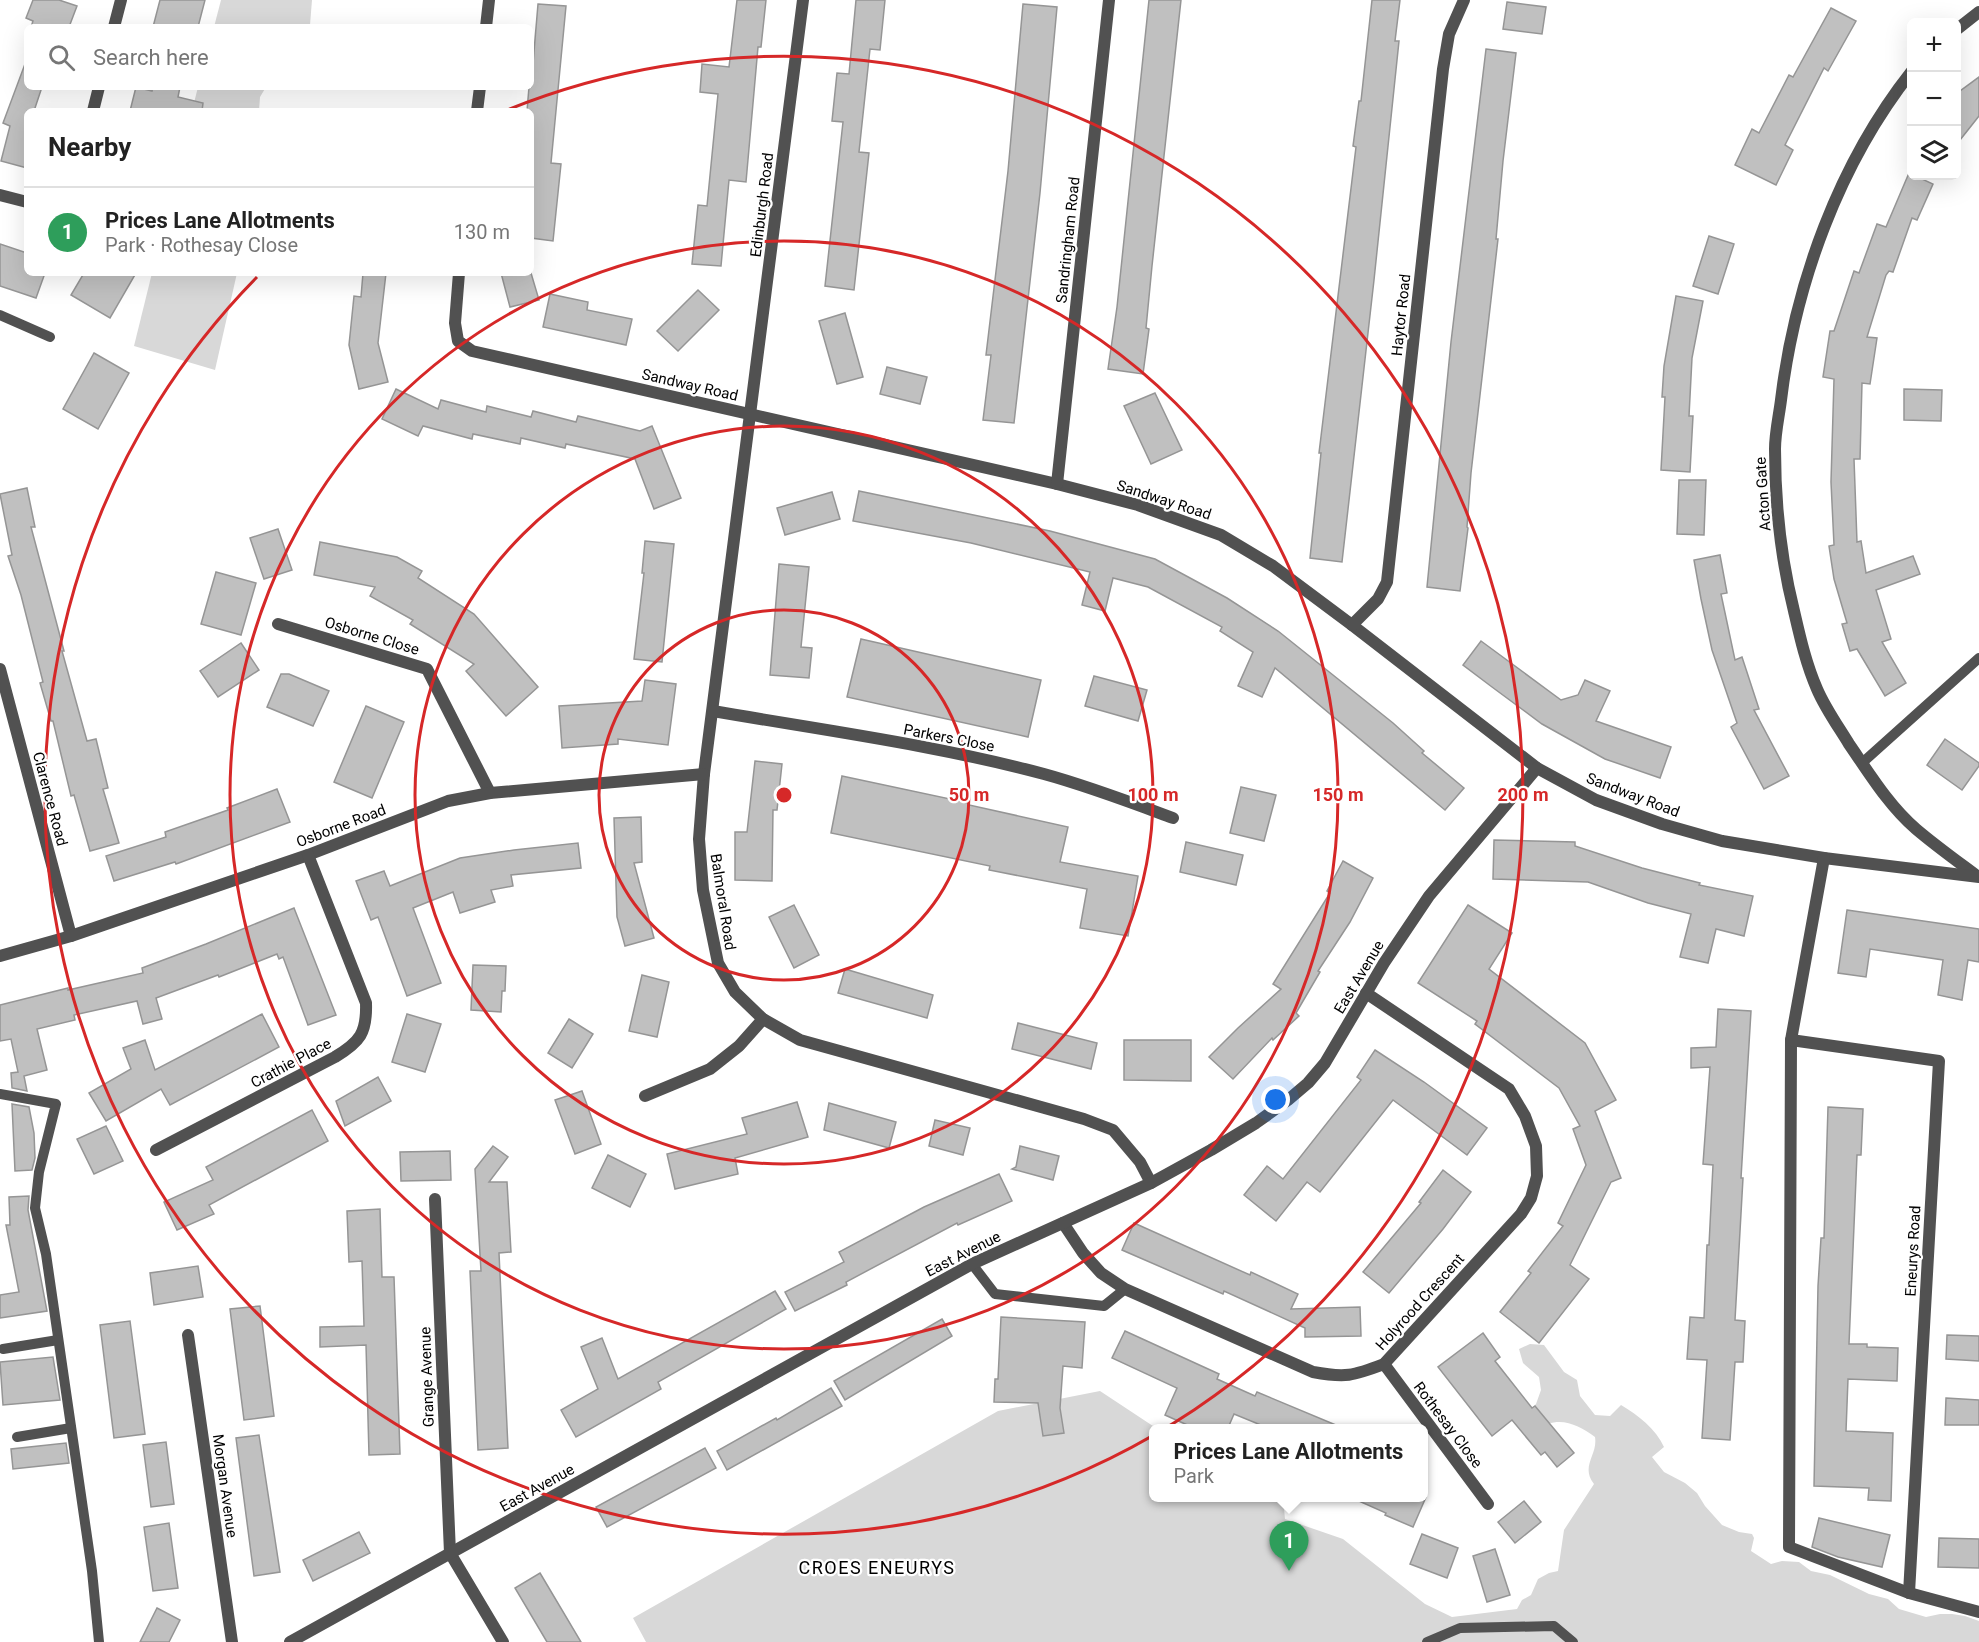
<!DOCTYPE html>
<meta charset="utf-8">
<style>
:root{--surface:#fff;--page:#f6f6f6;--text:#222;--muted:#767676;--line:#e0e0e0;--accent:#d93025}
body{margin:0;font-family:Roboto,sans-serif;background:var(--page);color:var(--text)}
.controls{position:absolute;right:18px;top:18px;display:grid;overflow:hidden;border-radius:9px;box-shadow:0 6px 24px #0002}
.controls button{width:54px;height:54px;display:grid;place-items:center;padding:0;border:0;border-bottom:2px solid var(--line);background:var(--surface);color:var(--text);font:30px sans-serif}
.you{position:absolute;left:1276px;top:1100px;width:21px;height:21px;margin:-15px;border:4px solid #fff;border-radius:50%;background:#1a73e8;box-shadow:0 0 0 9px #1a73e833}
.badge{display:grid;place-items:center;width:39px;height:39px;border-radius:50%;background:var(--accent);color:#fff;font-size:20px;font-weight:700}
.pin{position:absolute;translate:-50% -50px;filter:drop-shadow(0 2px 3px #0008)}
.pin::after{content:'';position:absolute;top:32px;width:21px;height:18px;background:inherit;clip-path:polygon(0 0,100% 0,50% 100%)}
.popup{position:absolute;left:1149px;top:1424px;width:279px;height:78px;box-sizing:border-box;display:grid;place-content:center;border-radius:9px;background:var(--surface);filter:drop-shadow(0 2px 4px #0005);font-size:20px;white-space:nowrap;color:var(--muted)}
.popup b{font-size:22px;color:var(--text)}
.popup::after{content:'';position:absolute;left:50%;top:100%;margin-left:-12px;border:12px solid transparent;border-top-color:var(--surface)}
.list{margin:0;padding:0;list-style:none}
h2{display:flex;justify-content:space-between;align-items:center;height:78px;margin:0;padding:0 24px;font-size:26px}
h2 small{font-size:20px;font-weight:400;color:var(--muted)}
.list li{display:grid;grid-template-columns:39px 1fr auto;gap:18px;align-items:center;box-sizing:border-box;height:90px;padding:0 24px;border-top:2px solid var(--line)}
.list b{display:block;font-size:22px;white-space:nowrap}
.list p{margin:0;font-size:20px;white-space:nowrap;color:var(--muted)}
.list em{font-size:20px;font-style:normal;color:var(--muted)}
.icon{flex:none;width:33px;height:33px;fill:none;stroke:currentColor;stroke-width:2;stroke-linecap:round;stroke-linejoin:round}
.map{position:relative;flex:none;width:1979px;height:1642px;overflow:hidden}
.search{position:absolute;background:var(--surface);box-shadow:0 6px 24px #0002;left:24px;top:24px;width:510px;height:66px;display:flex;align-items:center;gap:15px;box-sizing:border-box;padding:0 21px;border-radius:9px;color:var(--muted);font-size:22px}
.panel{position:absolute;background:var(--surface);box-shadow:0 6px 24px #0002;left:24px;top:108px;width:510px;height:168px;border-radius:9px}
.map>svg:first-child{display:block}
.green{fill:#d8d8d8}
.building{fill:#c0c0c0;stroke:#959595;stroke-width:1.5}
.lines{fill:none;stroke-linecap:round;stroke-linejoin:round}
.service{stroke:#515151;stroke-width:10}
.minor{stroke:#515151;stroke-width:12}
.ring{fill:none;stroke:#d62828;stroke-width:3}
.labels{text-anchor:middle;stroke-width:4.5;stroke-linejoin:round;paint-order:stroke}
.street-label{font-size:15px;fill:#000;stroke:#fff}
.quarter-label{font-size:18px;letter-spacing:1.5px;fill:#000;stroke:#fff}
.centre{fill:#d62828;stroke:#fff;stroke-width:3}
.ring-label{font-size:18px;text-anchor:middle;font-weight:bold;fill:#d62828;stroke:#fff;stroke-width:4.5;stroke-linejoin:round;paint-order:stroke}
</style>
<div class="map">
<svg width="1979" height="1642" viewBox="0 0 1979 1642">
<rect width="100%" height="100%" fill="#fff"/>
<g class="green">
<path d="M221 0H312L310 25 308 27H214Z"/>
<path d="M198 87H266L260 97 259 111H192Z"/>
<path d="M152 273H237L215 370 134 346Z"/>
<path d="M1530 1344 1544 1345 1564 1372 1577 1380 1580 1396 1595 1415 1610 1416 1621 1405C1638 1415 1656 1429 1664 1447L1652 1457 1664 1472 1685 1483 1697 1493 1705 1506 1722 1525 1739 1532 1752 1534 1754 1538 1751 1551 1771 1564 1782 1561 1799 1562 1811 1571 1830 1575 1869 1594 1888 1599 1899 1609 1926 1617 1940 1614H1952L1965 1616 1979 1621V1642H646L633 1618 998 1411 1100 1391 1156 1428H1154V1498H1283L1285 1519 1343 1539 1425 1604 1452 1617 1517 1609 1522 1600 1531 1595 1538 1579 1549 1573 1558 1571 1564 1530 1594 1484C1580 1466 1598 1455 1595 1437 1581 1427 1565 1418 1548 1424L1526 1414 1536 1404 1541 1390 1539 1377 1523 1363 1519 1349Z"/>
</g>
<g class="building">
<path d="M33 0H59L77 6 69 27H31L33 21 26 18Z"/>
<path d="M160 0H205L198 27H153Z"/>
<path d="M737 0H766L761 47H758L746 182 729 180 721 266 692 264 698 205 707 206 718 94 700 92 702 64 729 67Z"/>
<path d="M856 0H885L880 50 870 49 859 152 869 153 854 290 825 286 843 122 832 121 837 73 849 74Z"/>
<path d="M1149 0H1181L1152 266 1146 328 1149 329 1143 374 1108 369 1117 307Z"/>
<path d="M1372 0H1400L1395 41H1399L1374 280 1342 562 1310 558 1321 453H1319L1356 147 1353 146 1359 101H1361Z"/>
<path d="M1507 2 1546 7 1542 34 1503 29Z"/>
<path d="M538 4 566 6 551 163 561 164 553 241 531 238V111H527L529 87H531Z"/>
<path d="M1023 4 1057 7 1040 193 1014 423 983 420 991 355H986L1008 171Z"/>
<path d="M1831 8 1856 21 1828 71 1824 68 1785 145 1793 150 1776 185 1735 165 1752 129 1759 133 1789 75 1793 77Z"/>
<path d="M1486 49 1516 53 1503 161 1496 239H1498L1471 473 1467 527 1468 528 1460 591 1427 587 1451 342Z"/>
<path d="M25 64H27V87H42L34 111H27V168L1 161 10 126 3 123Z"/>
<path d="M1979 77V116L1956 145V94Z"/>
<path d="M136 87 152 91 153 87H180L178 97 203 103 202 111H130Z"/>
<path d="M1909 173 1933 184 1917 220 1912 218 1893 272 1889 271 1886 275 1867 337 1877 338 1870 384 1862 383 1860 459H1854L1857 542 1861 541 1866 573 1913 556 1920 574 1876 590 1891 639 1882 642 1906 683 1885 696 1857 649 1850 651 1842 624 1847 623 1834 579 1829 546 1834 545 1831 482 1834 379 1823 377 1830 331H1834L1854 271 1859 273 1877 224 1886 227Z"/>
<path d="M1709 236 1734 244 1718 294 1693 286Z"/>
<path d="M0 244 27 253V273H45L36 298 0 286Z"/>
<path d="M84 273H136L110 318 71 295Z"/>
<path d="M363 273H386L378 343 388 382 359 389 349 345 354 296 361 297Z"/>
<path d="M501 273H531L539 300 510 307Z"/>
<path d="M698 290 719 310 678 351 657 331Z"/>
<path d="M550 294 588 302 587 310 632 319 626 345 543 327Z"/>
<path d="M1676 296 1703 301 1692 358 1689 416H1693L1690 472 1661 470 1665 397H1662L1664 366Z"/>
<path d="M845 313 863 377 837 384 819 321Z"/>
<path d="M94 353 129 373 98 429 63 409Z"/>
<path d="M887 367 927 377 920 404 880 394Z"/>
<path d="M396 389 438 409 441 400 486 412 487 406 531 417 533 411 576 422 578 416 640 431 652 426 681 498 654 509 635 459 566 444 565 448 521 438 520 444 473 434 472 439 423 426 418 436 382 419Z"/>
<path d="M1904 389 1942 390 1941 421 1904 420Z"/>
<path d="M1155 393 1182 450 1151 464 1124 406Z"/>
<path d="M1679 480H1706L1704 535 1677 534Z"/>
<path d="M27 488 35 527H31L64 651H62L87 741 96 739 108 788 103 789 119 843 90 851 74 795 71 796 53 721H51L40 683 43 682 21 595 8 556 12 555 0 494Z"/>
<path d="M859 491 1050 531 1155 559 1227 598 1278 631 1393 723 1424 751 1422 753 1464 788 1445 810 1275 668 1262 697 1238 686 1253 652 1220 631 1222 627 1148 587 1113 578 1105 611 1082 605 1090 572 971 543 853 521Z"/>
<path d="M832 492 840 519 785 535 777 508Z"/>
<path d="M278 529 292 570 264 579 250 538Z"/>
<path d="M645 541 674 544 662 662 634 659 644 573H642Z"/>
<path d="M320 542 397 557 422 571 418 578 474 614 538 687 506 716 466 671 474 664 410 624 413 620 370 596 375 587 314 575Z"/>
<path d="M1720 555 1727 593 1721 594 1735 660 1742 657 1759 709 1754 710 1789 776 1764 789 1731 727 1737 723 1712 650 1701 599 1694 560Z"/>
<path d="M779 564 809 567 801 647 812 648 809 678 770 675Z"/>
<path d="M216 572 256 583 241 635 201 624Z"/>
<path d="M861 639 1041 680 1028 737 847 697Z"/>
<path d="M1481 641 1561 700 1578 695 1585 680 1610 691 1596 721 1671 747 1660 778 1605 759 1542 724 1492 687 1463 665Z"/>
<path d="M241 643 259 670 218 697 200 671Z"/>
<path d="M281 674H289L329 691 313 726 267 707Z"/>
<path d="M1094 676 1147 690 1138 721 1085 706Z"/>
<path d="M645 680 676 684 668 745 618 739V744L562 748 559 706 642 701Z"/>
<path d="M366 706 404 722 372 798 334 782Z"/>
<path d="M1945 739 1979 763V766L1962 790 1927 765Z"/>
<path d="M755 761 782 764 777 810H773L772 881 735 880V832H747Z"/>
<path d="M842 776 969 803V805L1068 827 1060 862 1138 876 1128 936 1080 928 1087 889 989 870 990 866 831 833Z"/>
<path d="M1241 787 1276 795 1264 841 1230 833Z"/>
<path d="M277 789 290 822 176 864 175 862 114 881 106 856 166 837 165 832 228 810 227 808Z"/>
<path d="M641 817 642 862 634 863 654 938 625 946 617 917 614 818Z"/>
<path d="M1494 840 1575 842V846L1642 868 1700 883 1699 885 1753 896 1744 936 1716 929 1708 963 1680 957 1691 914 1648 903 1588 882 1493 879Z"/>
<path d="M1186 842 1243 855 1236 885 1180 872Z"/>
<path d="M578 843 581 868 511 875 513 886 491 890 495 902 460 913 453 892 413 908 441 983 407 996 378 917 371 920 356 881 384 871 390 886 460 858 514 850Z"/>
<path d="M1343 861 1373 878 1350 922 1318 971 1320 972 1296 1013 1299 1016 1273 1040 1272 1038 1233 1079 1209 1057 1238 1028 1281 989 1273 984 1330 893 1327 891Z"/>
<path d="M794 905 819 955 794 968 769 917Z"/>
<path d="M1468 905 1512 933 1489 969 1585 1043 1616 1100 1595 1111 1621 1178 1611 1182 1570 1265 1589 1279 1539 1343 1500 1312 1531 1273 1528 1271 1563 1226 1558 1223 1586 1165 1573 1129 1580 1126 1559 1088 1475 1024 1477 1021 1418 983Z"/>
<path d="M294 908 336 1015 308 1025 283 957 279 959 277 954 219 977 218 975 156 998 162 1019 143 1024 137 1001 74 1015 75 1020 37 1029 47 1070 24 1076 27 1091 12 1088 11 1073 18 1072 11 1039 0 1041V1005L68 988V990L143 973 142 968 206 944Z"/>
<path d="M1847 910 1979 929V962L1968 960 1962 1000 1938 995 1943 960 1870 949 1866 977 1838 973Z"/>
<path d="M473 965 506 966 505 991H502L501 1012 471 1010Z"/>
<path d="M845 969 933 995 927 1018 838 993Z"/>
<path d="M642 975 669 982 657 1037 629 1031Z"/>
<path d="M1718 1009 1751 1011 1741 1178H1743L1735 1320 1745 1321 1743 1362H1735L1730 1440 1702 1438 1707 1360 1687 1359 1690 1317 1704 1318 1707 1245H1709L1713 1165 1703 1164 1710 1067 1691 1068V1048L1716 1047Z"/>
<path d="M262 1014 279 1047 170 1105 161 1089 106 1121 89 1093 131 1069 123 1048 145 1040 155 1070Z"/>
<path d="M407 1014 441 1024 425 1072 392 1062Z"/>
<path d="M569 1019 593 1034 572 1068 548 1053Z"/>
<path d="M1018 1023 1097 1043 1091 1069 1012 1049Z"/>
<path d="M1124 1040H1191V1081L1124 1080Z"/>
<path d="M1375 1050 1424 1082 1487 1128 1467 1155 1393 1100 1320 1192 1307 1182 1276 1221 1244 1195 1267 1166 1283 1179 1361 1080 1357 1077Z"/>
<path d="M378 1077 391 1101 345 1126 336 1101Z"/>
<path d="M582 1091 601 1144 575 1154 555 1100Z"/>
<path d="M797 1102 808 1137 735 1158 738 1174 675 1189 667 1154 747 1134 742 1118Z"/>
<path d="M829 1103 896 1122 889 1148 824 1130Z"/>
<path d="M12 1104 29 1107 34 1133 35 1158 32 1170 15 1171Z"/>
<path d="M1828 1107 1863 1109 1861 1155H1857L1849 1344H1867V1347L1898 1348 1897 1381 1848 1379 1846 1431 1893 1433 1891 1501 1868 1500 1869 1488 1814 1486 1818 1286 1821 1238H1824Z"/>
<path d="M312 1110 328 1141 209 1205 214 1214 177 1230 164 1202 213 1180 206 1167Z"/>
<path d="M935 1120 970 1128 963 1155 929 1146Z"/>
<path d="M106 1126 123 1161 94 1174 77 1139Z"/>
<path d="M493 1146 508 1157 489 1182H507L511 1252 499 1253 508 1448 478 1450 470 1271H481L475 1169Z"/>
<path d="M1020 1146 1059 1156 1053 1180 1012 1169 1016 1167Z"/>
<path d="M450 1151 451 1180 401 1181 400 1152Z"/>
<path d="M608 1155 646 1174 630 1207 592 1188Z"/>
<path d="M1443 1170 1471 1192 1443 1229 1389 1293 1363 1272 1421 1203 1419 1202Z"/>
<path d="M999 1174 1012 1201 958 1225 957 1223 846 1282 847 1285 795 1311 785 1292 844 1262 839 1252 924 1207Z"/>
<path d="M29 1196 28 1210 47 1311 0 1318V1295L19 1292 6 1225H10L9 1197Z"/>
<path d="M380 1209 382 1277H394L400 1454 369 1455 366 1345 320 1347V1327L364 1326 362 1261 349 1262 347 1211Z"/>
<path d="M1134 1223 1250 1275 1251 1272 1298 1294 1291 1309 1360 1307 1361 1336 1305 1337V1328L1224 1291 1223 1294 1122 1250Z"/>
<path d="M198 1266 203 1297 154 1305 150 1273Z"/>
<path d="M775 1291 786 1309 658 1382 661 1389 576 1437 561 1410 598 1389 581 1347 602 1338 618 1379Z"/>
<path d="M260 1306 274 1416 244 1420 230 1309Z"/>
<path d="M1001 1317 1085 1322 1082 1368 1063 1366 1060 1408 1064 1433 1043 1436 1038 1403 994 1402 995 1379H998Z"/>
<path d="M942 1319 952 1336 845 1400 834 1381Z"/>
<path d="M130 1321 145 1434 114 1438 100 1325Z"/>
<path d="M1125 1331 1219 1374 1217 1379 1255 1396 1257 1392 1343 1428H1268L1234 1414 1228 1428H1194L1165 1415 1177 1388 1112 1358Z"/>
<path d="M1483 1333 1500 1357 1495 1361 1532 1408 1535 1406 1574 1453 1557 1467 1545 1452 1541 1455 1512 1420 1492 1436 1438 1367Z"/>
<path d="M1947 1335 1979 1336V1361L1946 1359Z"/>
<path d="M53 1357 60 1400 3 1405 0 1362Z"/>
<path d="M831 1388 842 1406 727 1470 717 1451 776 1418 777 1420Z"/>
<path d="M1946 1398 1979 1400V1425H1945Z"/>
<path d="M259 1435 280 1572 254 1576 236 1438Z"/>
<path d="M166 1442 174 1504 151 1507 143 1445Z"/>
<path d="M66 1443 69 1463 13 1469 11 1449Z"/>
<path d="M705 1448 716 1468 607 1527 596 1507Z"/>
<path d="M1350 1497H1426L1413 1527 1385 1515 1386 1513Z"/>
<path d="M1524 1501 1541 1522 1515 1543 1498 1522Z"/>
<path d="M1819 1518 1890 1535 1882 1567 1838 1557 1812 1547Z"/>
<path d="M169 1523 178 1588 153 1591 144 1527Z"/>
<path d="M359 1532 370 1553 313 1581 303 1560Z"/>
<path d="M1422 1534 1458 1548 1447 1578 1410 1564Z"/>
<path d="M1939 1538 1979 1539V1568L1938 1567Z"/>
<path d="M1495 1549 1510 1595 1487 1602 1473 1556Z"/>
<path d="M540 1573 581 1642H547L515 1588Z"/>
<path d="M157 1608 180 1620 169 1642H140Z"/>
</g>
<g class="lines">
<g class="service">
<path d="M0 315 50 337"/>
<path d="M1862 763 1979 658"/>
<path d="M0 1094 56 1104 39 1172 35 1208 46 1254 92 1571 99 1642"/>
<path d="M972 1264 995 1294 1104 1306 1125 1289"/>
<path d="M3 1349 58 1340"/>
<path d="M17 1437 71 1428"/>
<path d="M1427 1642 1460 1628 1554 1626 1573 1642"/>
</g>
<g class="minor">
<path d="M803 0 704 774 699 839 703 890 718 963 735 992 763 1019 800 1040 1084 1119 1113 1130 1140 1162 1151 1183"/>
<path d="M114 27 121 0"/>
<path d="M486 27 489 0"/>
<path d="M1956 30 1979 12"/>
<path d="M1912 71C1839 163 1795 284 1781 400 1779 416 1775 433 1775 449 1775 503 1781 559 1794 611 1800 637 1806 664 1817 689 1825 708 1838 726 1849 744 1869 773 1889 806 1916 829 1936 846 1957 861 1977 876"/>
<path d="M93 111 99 87"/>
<path d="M477 111 480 87"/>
<path d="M0 195 27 202"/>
<path d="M459 273 455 323 458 341 472 351 1057 484 1138 505 1221 535 1273 566 1352 625 1537 768 1596 800 1662 824 1722 841 1824 858 1979 877"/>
<path d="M1057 484 1109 0"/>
<path d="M278 624 427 669 490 793"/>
<path d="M1352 625 1378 599 1387 582 1443 69 1449 34 1464 0"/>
<path d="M0 669 71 936"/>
<path d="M713 711C823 730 936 745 1044 774 1088 786 1130 802 1173 818"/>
<path d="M1824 858 1791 1040 1789 1547 1909 1593 1979 1612"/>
<path d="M0 956 71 936 308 855 448 801 490 793 704 774"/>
<path d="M1791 1040 1939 1061 1909 1593"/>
<path d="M645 1096 710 1069 739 1046 763 1019"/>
<path d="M156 1150 335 1057C360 1042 367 1033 366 1003L308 855"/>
<path d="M435 1199 450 1553 503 1642"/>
<path d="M1063 1223 1083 1253 1101 1273 1125 1289 1313 1372C1345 1378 1353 1376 1384 1364L1521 1214 1531 1198 1537 1176 1536 1146 1525 1116 1509 1089 1366 993"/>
<path d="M188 1335 232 1642"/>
<path d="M1384 1364 1488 1504"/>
<path d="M290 1642 972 1264 1151 1183 1211 1150 1256 1123 1288 1100 1308 1083 1325 1063 1384 963 1429 896 1537 768"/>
</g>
</g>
<g class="ring">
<circle cx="784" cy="795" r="185"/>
<circle cx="784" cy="795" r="369"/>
<circle cx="784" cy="795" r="554"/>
<path d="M507 110A739 739 0 1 1 257 277"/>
</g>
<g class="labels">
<g class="street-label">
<text transform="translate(762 205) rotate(-83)" y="5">Edinburgh Road</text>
<text transform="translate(1068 240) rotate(-84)" y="5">Sandringham Road</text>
<text transform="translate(1401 315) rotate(-84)" y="5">Haytor Road</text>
<text transform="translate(690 385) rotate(13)" y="5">Sandway Road</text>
<text transform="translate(1763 494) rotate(-94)" y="5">Acton Gate</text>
<text transform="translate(1164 500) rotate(18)" y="5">Sandway Road</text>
<text transform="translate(372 636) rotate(17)" y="5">Osborne Close</text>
<text transform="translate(949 738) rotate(11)" y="5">Parkers Close</text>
<text transform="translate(1633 795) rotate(21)" y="5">Sandway Road</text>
<text transform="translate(50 799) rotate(75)" y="5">Clarence Road</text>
<text transform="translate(341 826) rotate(-21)" y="5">Osborne Road</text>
<text transform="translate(723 902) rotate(81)" y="5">Balmoral Road</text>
<text transform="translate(1359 977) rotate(-59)" y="5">East Avenue</text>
<text transform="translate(291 1063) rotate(-28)" y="5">Crathie Place</text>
<text transform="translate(1913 1251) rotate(-87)" y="5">Eneurys Road</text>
<text transform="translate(963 1254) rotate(-27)" y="5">East Avenue</text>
<text transform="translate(1420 1302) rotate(-48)" y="5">Holyrood Crescent</text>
<text transform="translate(427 1377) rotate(-92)" y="5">Grange Avenue</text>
<text transform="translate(1448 1425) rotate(53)" y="5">Rothesay Close</text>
<text transform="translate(225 1486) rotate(82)" y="5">Morgan Avenue</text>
<text transform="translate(537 1488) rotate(-29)" y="5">East Avenue</text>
</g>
<g class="quarter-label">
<text x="877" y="1574">CROES ENEURYS</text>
</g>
</g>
<circle cx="784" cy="795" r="9" class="centre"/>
<g class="ring-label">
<text x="969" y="801">50 m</text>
<text x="1153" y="801">100 m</text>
<text x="1338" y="801">150 m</text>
<text x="1523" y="801">200 m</text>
</g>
</svg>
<div class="controls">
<button>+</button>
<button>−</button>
<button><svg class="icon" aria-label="layers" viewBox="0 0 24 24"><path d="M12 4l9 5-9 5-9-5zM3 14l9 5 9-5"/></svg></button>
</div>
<div class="you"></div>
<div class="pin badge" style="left:1289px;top:1571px;background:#2e9e5b">1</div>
<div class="popup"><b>Prices Lane Allotments</b>Park</div>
<div class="search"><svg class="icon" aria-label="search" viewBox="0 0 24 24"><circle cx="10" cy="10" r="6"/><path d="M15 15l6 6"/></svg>Search here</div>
<section class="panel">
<h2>Nearby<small></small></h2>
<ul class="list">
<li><span class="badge" style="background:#2e9e5b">1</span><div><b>Prices Lane Allotments</b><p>Park · Rothesay Close</p></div><em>130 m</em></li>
</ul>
</section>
</div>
